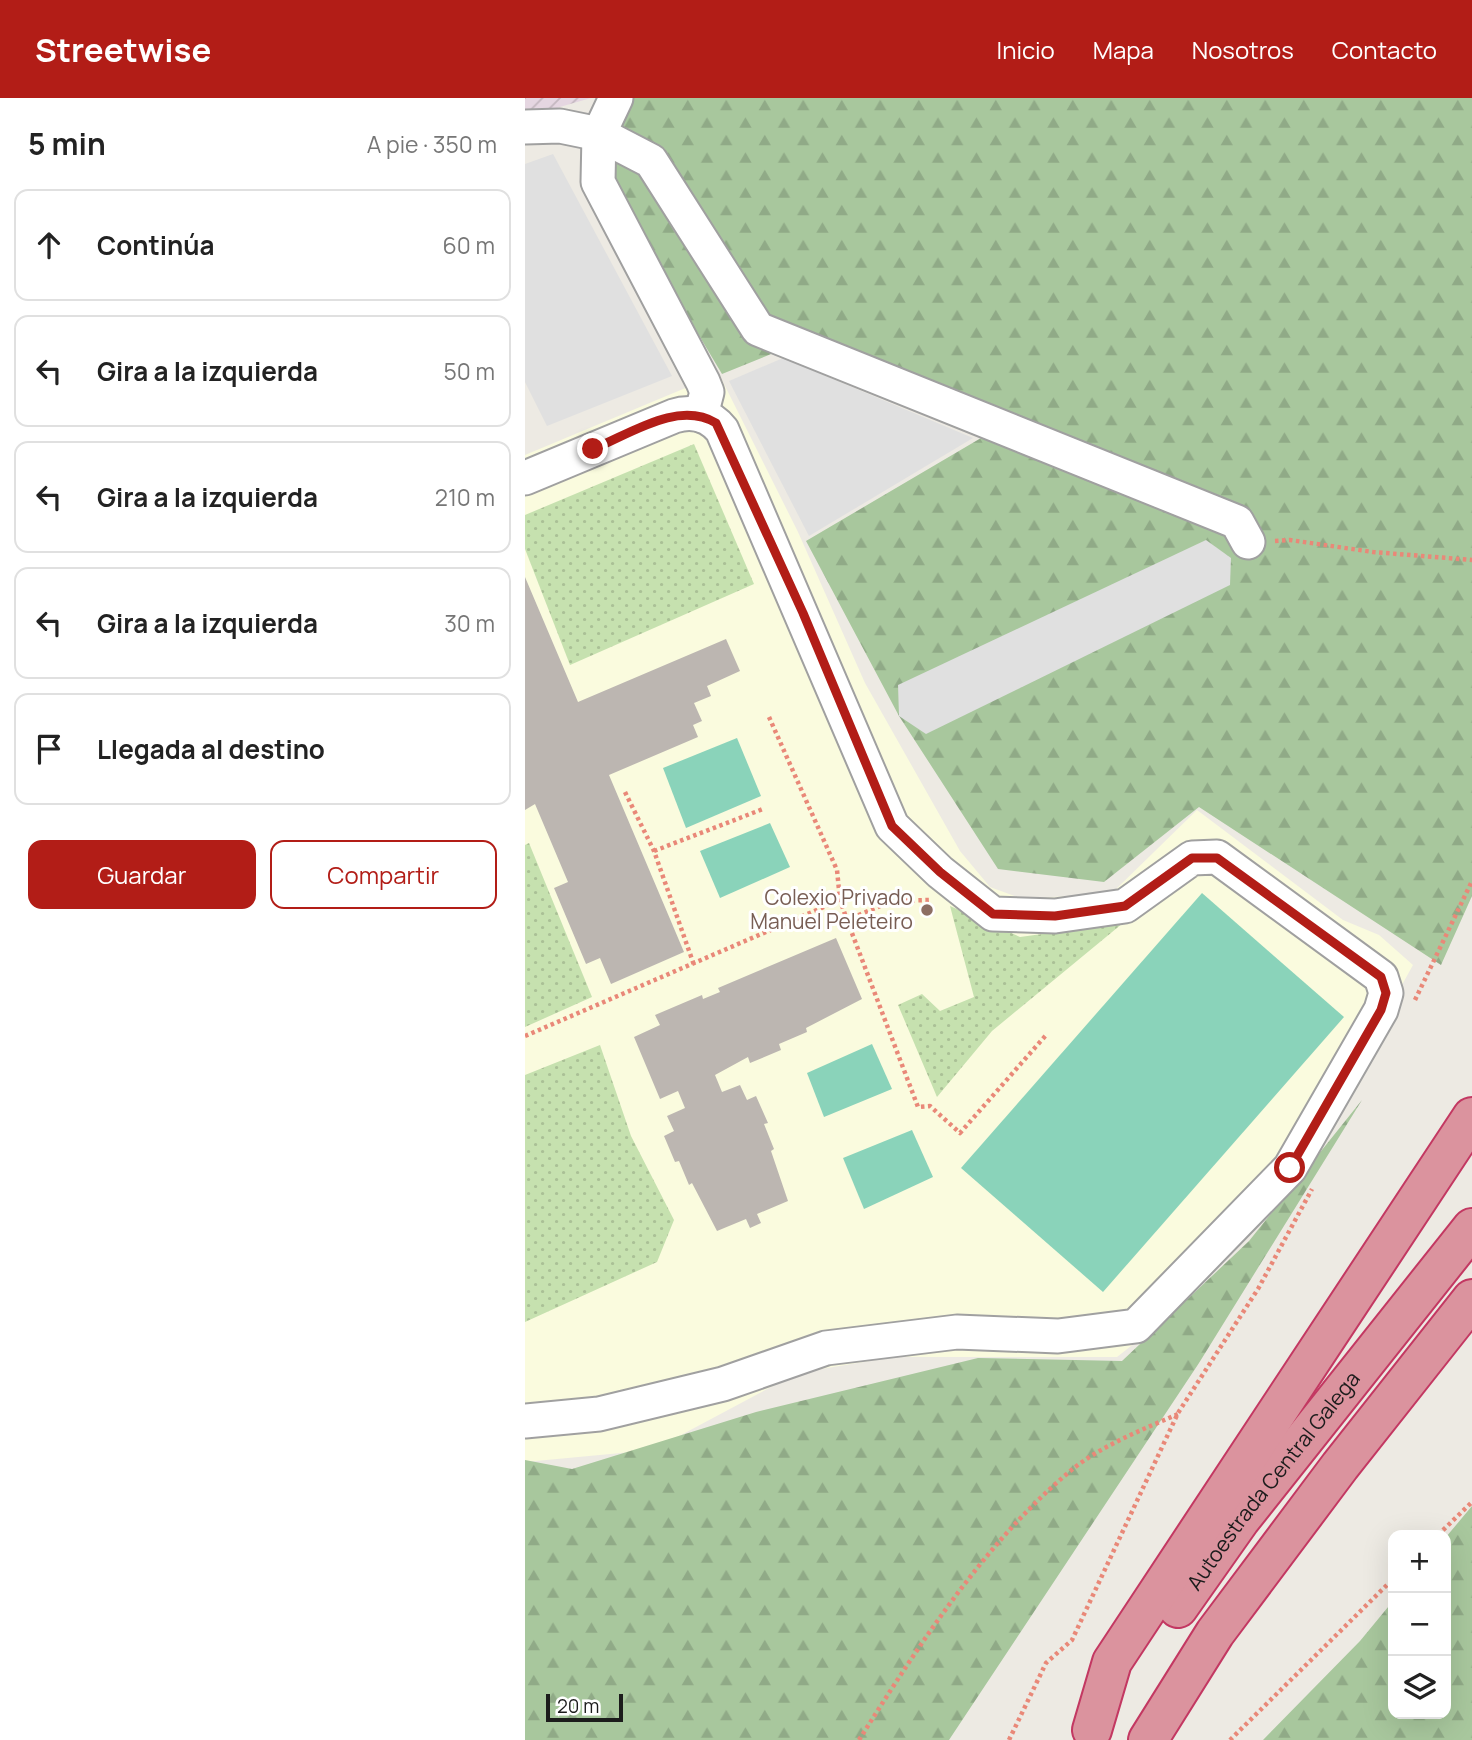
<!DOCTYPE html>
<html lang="es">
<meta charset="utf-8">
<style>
:root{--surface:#fff;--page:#f2f2f2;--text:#222;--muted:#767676;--line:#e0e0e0;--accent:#b21d17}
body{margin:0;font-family:Manrope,sans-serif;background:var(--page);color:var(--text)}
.controls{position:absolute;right:21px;bottom:21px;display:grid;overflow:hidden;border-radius:14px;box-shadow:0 7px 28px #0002}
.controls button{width:63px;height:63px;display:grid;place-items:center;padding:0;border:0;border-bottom:2px solid var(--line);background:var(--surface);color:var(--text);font:35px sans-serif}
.scale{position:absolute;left:21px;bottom:18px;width:77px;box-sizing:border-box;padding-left:7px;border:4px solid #1c1c1c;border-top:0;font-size:19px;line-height:24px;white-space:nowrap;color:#1c1c1c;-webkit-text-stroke:5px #fff;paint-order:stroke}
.stop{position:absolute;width:21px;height:21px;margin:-16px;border:5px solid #b21d17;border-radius:50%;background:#fff}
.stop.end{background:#b21d17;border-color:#fff;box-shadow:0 2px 7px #0008}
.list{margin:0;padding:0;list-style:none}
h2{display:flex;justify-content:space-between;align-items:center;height:91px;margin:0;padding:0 28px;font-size:30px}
h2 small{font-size:23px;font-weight:400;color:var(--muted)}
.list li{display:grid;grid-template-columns:46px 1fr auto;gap:21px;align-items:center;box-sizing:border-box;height:112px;margin:0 14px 14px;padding:0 14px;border:2px solid var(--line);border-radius:14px}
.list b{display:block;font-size:26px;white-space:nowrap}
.list em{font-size:23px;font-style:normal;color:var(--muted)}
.actions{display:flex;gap:14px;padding:21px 28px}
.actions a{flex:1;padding:16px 0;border:2px solid var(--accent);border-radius:14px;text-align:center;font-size:24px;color:var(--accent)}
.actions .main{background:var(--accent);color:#fff}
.icon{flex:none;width:38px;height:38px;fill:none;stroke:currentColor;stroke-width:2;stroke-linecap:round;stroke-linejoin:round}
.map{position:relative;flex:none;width:947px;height:1642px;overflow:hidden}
header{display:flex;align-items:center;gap:42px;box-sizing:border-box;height:98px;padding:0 35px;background:var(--accent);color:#fff}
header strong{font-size:33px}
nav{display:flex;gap:38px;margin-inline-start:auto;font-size:24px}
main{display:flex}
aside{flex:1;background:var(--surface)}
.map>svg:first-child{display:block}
.industrial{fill:url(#industrial-furrows)}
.education{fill:#fafbde}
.grass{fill:url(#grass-dots)}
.forest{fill:url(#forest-firs)}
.pitch{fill:#8ad3ba}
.parking{fill:#e0e0e0}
.building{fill:#bcb6b1}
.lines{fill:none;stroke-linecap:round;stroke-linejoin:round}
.minor-casing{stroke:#a0a0a0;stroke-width:37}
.highway-casing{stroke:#c33862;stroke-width:42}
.path{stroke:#e98878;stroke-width:4.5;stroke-dasharray:3.5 3.5;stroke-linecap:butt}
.minor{stroke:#fff;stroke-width:33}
.highway{stroke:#db939e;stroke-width:38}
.route{stroke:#b21d17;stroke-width:9}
.education-dot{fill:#8d6e63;stroke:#fff;stroke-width:2.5}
.labels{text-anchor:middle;stroke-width:6;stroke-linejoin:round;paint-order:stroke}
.education-label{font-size:21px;fill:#785e54;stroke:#fff;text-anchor:end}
.street-label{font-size:21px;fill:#1c1c1c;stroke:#fff}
</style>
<header>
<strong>Streetwise</strong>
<nav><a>Inicio</a><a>Mapa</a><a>Nosotros</a><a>Contacto</a></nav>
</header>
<main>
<aside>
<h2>5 min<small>A pie · 350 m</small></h2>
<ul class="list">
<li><svg class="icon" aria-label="ahead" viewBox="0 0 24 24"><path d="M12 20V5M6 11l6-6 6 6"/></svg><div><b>Continúa</b></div><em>60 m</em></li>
<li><svg class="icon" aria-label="left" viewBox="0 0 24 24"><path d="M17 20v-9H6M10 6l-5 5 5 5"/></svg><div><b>Gira a la izquierda</b></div><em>50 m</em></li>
<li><svg class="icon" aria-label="left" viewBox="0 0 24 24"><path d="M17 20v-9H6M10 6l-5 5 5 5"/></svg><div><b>Gira a la izquierda</b></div><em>210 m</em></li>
<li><svg class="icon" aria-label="left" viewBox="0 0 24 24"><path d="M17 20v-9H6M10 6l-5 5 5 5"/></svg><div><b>Gira a la izquierda</b></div><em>30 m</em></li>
<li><svg class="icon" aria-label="arrive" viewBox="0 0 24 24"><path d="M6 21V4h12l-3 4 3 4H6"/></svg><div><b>Llegada al destino</b></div></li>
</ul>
<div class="actions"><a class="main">Guardar</a><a>Compartir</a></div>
</aside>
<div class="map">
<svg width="947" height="1642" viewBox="0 0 947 1642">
<defs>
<pattern id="industrial-furrows" width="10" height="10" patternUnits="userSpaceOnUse" patternTransform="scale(1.75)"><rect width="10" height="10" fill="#e5d6e1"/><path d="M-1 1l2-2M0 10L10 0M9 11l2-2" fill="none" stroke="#c4b7c0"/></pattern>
<pattern id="grass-dots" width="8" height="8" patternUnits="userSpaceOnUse" patternTransform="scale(1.75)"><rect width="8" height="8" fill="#c6e1af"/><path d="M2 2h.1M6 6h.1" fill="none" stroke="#aac096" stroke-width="1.8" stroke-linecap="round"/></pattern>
<pattern id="forest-firs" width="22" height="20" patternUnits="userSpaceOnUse" patternTransform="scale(1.75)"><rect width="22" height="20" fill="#a8c79d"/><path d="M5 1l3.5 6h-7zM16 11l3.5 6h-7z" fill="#90aa87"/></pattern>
</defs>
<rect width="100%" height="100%" fill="#edeae3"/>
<path class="industrial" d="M0 0H66L0 19Z"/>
<path class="education" d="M194 276 273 434 340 585 435 753 465 789 498 801 587 795 672 712 818 822 854 837 888 867 774 1073 643 1219 592 1259H369L272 1275 128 1352 0 1364V357Z"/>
<g class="grass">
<path d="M169 346 229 486 45 567 0 451V417Z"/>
<path d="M4 745 67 899 0 929V747Z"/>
<path d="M425 808 495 839 598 825 467 933 412 999 373 907 397 896 415 913 449 899Z"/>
<path d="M75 947 106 1038 149 1122 132 1164 0 1224V977Z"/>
</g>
<g class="forest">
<path d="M77 0H947V798L916 867 674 709 579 784 473 771 374 618 281 443 456 340 251 254 197 276 92 100Z"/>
<path d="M837 1002 674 1265 424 1642H0V1362L47 1371 231 1314 453 1260 597 1263 724 1143Z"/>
<path d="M947 1408V1642H738L835 1543 868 1503V1616H921V1439Z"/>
</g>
<g class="pitch">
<path d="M212 640 236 698 161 730 138 670Z"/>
<path d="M245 725 265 769 195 800 175 753Z"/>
<path d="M677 795 819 919 578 1194 436 1070Z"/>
<path d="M347 946 367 991 299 1019 282 975Z"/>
<path d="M387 1032 408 1079 339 1111 318 1060Z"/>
</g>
<g class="parking">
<path d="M28 56 147 278 22 328 0 284V66Z"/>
<path d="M258 260 448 340 284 438 204 283Z"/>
<path d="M681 442 706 460 705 487 401 636 374 618 373 587Z"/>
</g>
<g class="building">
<path d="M0 479 53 604 201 541 215 573 182 588 186 598 169 605 177 623 168 627 173 639 84 677 159 854 86 886 75 860 61 866 29 790 43 784 10 706 0 712Z"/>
<path d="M311 840 337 901 281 930 282 934 254 946 256 952 225 965 223 959 190 977 197 994 215 987 222 1002 231 998 243 1025 239 1026 249 1051 246 1053 263 1103 232 1116 236 1125 225 1130 221 1121 192 1133 167 1085 164 1087 154 1063 150 1064 139 1038 149 1033 142 1018 160 1010 153 993 135 1001 109 939 135 927 130 917 177 897 178 901 195 894 193 890Z"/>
</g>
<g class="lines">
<g class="minor-casing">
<g id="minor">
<path d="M91 0 74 36 73 84 178 284 182 294 176 317"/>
<path d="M0 29 35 28 74 36 126 63 233 231 712 424 723 444"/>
<path d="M0 380 149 318C167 312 185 317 197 332L367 728 415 774 468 816 530 818 600 808 667 760 692 759 856 879 861 895 856 912 765 1070 611 1228 533 1238 432 1234 301 1250 198 1286 74 1316 0 1323"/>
</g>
</g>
<g class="highway-casing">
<g id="highway">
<path id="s1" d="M653 1510 715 1422 947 1130"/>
<path d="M567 1632 587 1564 947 1019"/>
<path d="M623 1642 690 1535 815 1368 947 1201"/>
</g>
</g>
<g class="path">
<path d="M750 443 765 442 848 454 947 462"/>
<path d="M244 619 312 772 315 802 322 822 367 803 405 802"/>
<path d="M100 694 129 753 169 867"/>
<path d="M129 753 238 711"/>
<path d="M322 822 393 1009 405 1008 435 1035 522 936"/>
<path d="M890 902 947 783"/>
<path d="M0 938 315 802"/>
<path d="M913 1437 947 1404"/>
<path d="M334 1642C394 1547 461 1442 549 1370 578 1347 619 1331 653 1316"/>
<path d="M484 1642 521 1565 547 1542 653 1315 733 1191 787 1091"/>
<path d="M705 1642 868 1481"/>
</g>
<use href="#minor" class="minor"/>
<use href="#highway" class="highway"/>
</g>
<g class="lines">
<path class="route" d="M68 351C105 336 153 302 191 325L278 515 367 728 415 774 468 816 530 818 600 808 667 760H692L856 879 861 895 856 912 765 1070"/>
</g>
<circle class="education-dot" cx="402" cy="812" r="7"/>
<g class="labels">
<g class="education-label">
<text x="388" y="807">Colexio Privado<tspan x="388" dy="24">Manuel Peleteiro</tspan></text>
</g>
<g class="street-label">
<text dy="7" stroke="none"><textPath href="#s1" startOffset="159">Autoestrada Central Galega</textPath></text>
</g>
</g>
</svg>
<div class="controls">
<button>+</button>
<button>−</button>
<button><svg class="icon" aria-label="layers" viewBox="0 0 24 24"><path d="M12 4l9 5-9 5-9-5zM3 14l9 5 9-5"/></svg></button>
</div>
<div class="scale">20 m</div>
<div class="stop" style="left:765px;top:1070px"></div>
<div class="stop end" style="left:68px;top:351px"></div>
</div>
</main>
